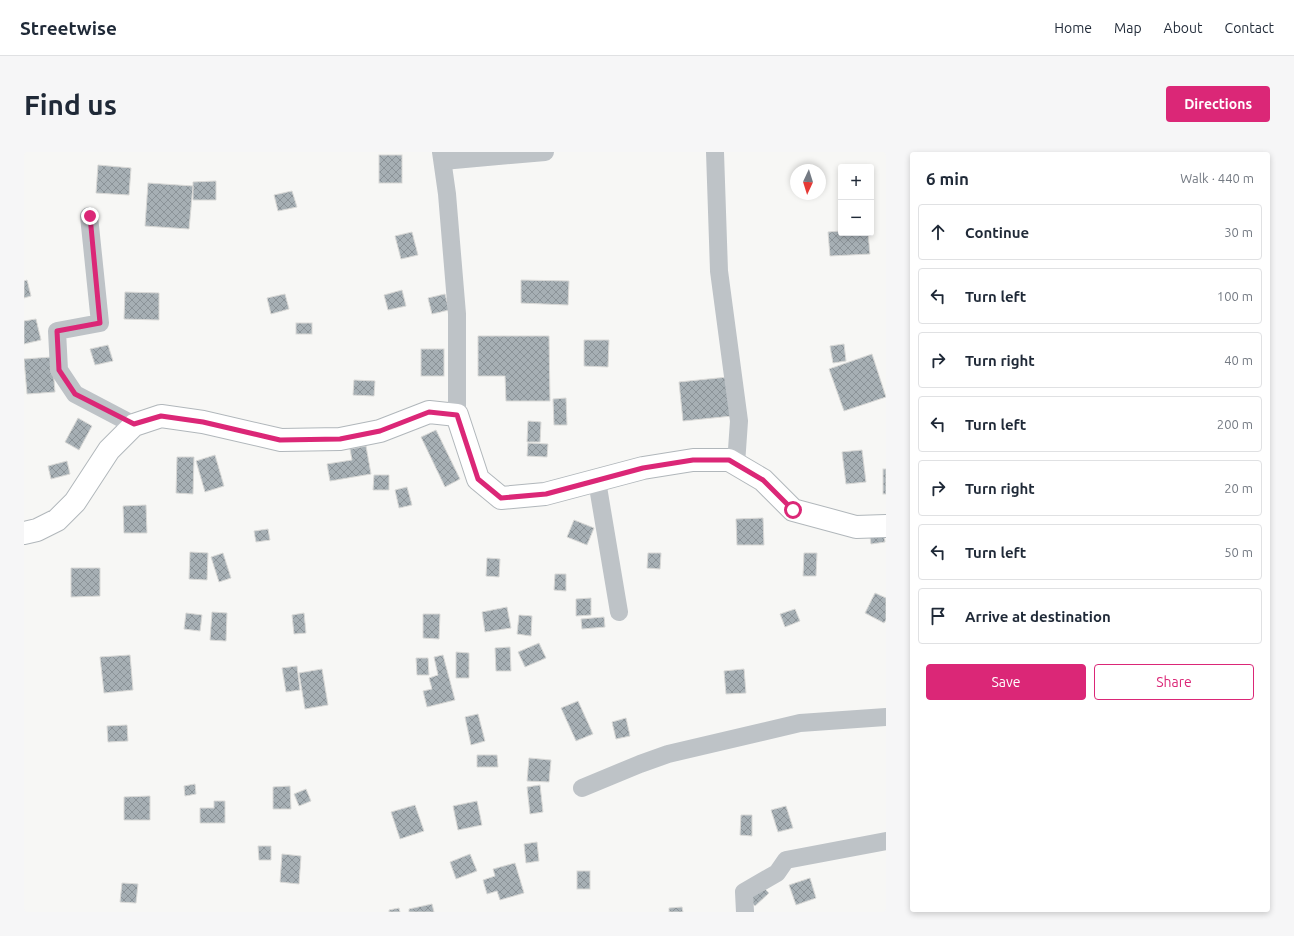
<!DOCTYPE html>
<meta charset="utf-8">
<style>
:root{--surface:#fff;--page:#f6f6f7;--text:#1f2937;--muted:#747a83;--line:#e0e1e3;--accent:#db2777}
body{margin:0;font-family:Ubuntu,sans-serif;background:var(--page);color:var(--text)}
.controls{position:absolute;right:12px;top:12px;display:grid;overflow:hidden;border-radius:4px;box-shadow:0 2px 6px #0003}
.controls button{width:36px;height:36px;display:grid;place-items:center;padding:0;border:0;border-bottom:1px solid var(--line);background:var(--surface);color:var(--text);font:20px sans-serif}
.compass{position:absolute;left:766px;top:12px;width:36px;height:36px;border-radius:50%;background:var(--surface);box-shadow:0 2px 6px #0003;rotate:184deg}
.stop{position:absolute;width:12px;height:12px;margin:-9px;border:3px solid #db2777;border-radius:50%;background:#fff}
.stop.end{background:#db2777;border-color:#fff;box-shadow:0 1px 4px #0008}
.list{margin:0;padding:0;list-style:none}
h2{display:flex;justify-content:space-between;align-items:center;height:52px;margin:0;padding:0 16px;font-size:17px}
h2 small{font-size:13px;font-weight:400;color:var(--muted)}
.list li{display:grid;grid-template-columns:26px 1fr auto;gap:12px;align-items:center;box-sizing:border-box;height:56px;margin:0 8px 8px;padding:0 8px;border:1px solid var(--line);border-radius:4px}
.list b{display:block;font-size:15px;white-space:nowrap}
.list em{font-size:13px;font-style:normal;color:var(--muted)}
.actions{display:flex;gap:8px;padding:12px 16px}
.actions a{flex:1;padding:9px 0;border:1px solid var(--accent);border-radius:4px;text-align:center;font-size:14px;color:var(--accent)}
.actions .main{background:var(--accent);color:#fff}
.icon{flex:none;width:22px;height:22px;fill:none;stroke:currentColor;stroke-width:2;stroke-linecap:round;stroke-linejoin:round}
.map{position:relative;flex:none;width:862px;height:760px;overflow:hidden;border-radius:4px}
header{display:flex;align-items:center;gap:24px;box-sizing:border-box;height:56px;padding:0 20px;background:var(--surface);border-bottom:1px solid var(--line)}
header strong{font-size:19px}
nav{display:flex;gap:22px;margin-inline-start:auto;font-size:14px}
.intro{display:flex;align-items:center;justify-content:space-between;box-sizing:border-box;height:96px;padding:0 24px}
h1{margin:0;font-size:28px}
.button{padding:10px 18px;border-radius:4px;background:var(--accent);color:#fff;font-size:14px;font-weight:700}
main{display:flex;gap:24px;padding:0 24px}
aside{flex:1;background:var(--surface);border-radius:4px;box-shadow:0 2px 6px #0003}
.map>svg:first-child{display:block}
.building{fill:url(#building-cross-hatch);stroke:#d9d9d7}
.lines{fill:none;stroke-linecap:round;stroke-linejoin:round}
.secondary-casing{stroke:#b1b7bb;stroke-width:24}
.street{stroke:#bec3c7;stroke-width:18}
.secondary{stroke:#fff;stroke-width:22}
.route{stroke:#db2777;stroke-width:5}
</style>
<header>
<strong>Streetwise</strong>
<nav><a>Home</a><a>Map</a><a>About</a><a>Contact</a></nav>
</header>
<div class="intro"><h1>Find us</h1><a class="button">Directions</a></div>
<main>
<div class="map">
<svg width="862" height="760" viewBox="0 0 862 760">
<defs>
<pattern id="building-cross-hatch" width="8" height="8" patternUnits="userSpaceOnUse"><rect width="8" height="8" fill="#a6afb4"/><path d="M0 0l8 8M0 8l8-8" fill="none" stroke="#8b9398"/></pattern>
</defs>
<rect width="100%" height="100%" fill="#f7f7f5"/>
<g class="building">
<rect x="355" y="3" width="23" height="28"/>
<path d="M74 13 107 16 105 43 72 41Z"/>
<path d="M192 29V48H169V30Z"/>
<path d="M124 31 169 34 165 77 121 74Z"/>
<path d="M268 39 273 55 254 59 250 43Z"/>
<path d="M817 79V81H844L846 102 806 104 804 80Z"/>
<path d="M388 80 394 103 377 107 371 84Z"/>
<path d="M3 128 7 144 0 146V129Z"/>
<path d="M497 128 545 129 544 153 497 151Z"/>
<path d="M378 138 382 154 364 158 360 143Z"/>
<path d="M101 140 135 141V168L100 167Z"/>
<path d="M261 142 265 157 247 162 243 146Z"/>
<path d="M421 142 425 158 408 162 404 146Z"/>
<path d="M12 167 17 188 0 192V169Z"/>
<rect x="272" y="171" width="16" height="11"/>
<path d="M454 184H525L526 249H482L481 224H454Z"/>
<path d="M560 188H585L584 215 560 214Z"/>
<path d="M820 192 822 209 809 211 806 194Z"/>
<path d="M84 193 89 209 71 213 66 197Z"/>
<rect x="397" y="197" width="23" height="27"/>
<path d="M848 202 862 245 820 259 805 217Z"/>
<path d="M28 205 31 240 3 242 0 207Z"/>
<path d="M704 225 708 264 659 269 655 230Z"/>
<path d="M330 228 351 229 350 244 329 243Z"/>
<path d="M542 246 543 273H530L529 247Z"/>
<path d="M54 266 68 274 55 298 41 290Z"/>
<path d="M504 269 517 270 516 290H503Z"/>
<path d="M412 278 436 327 421 335 397 285Z"/>
<path d="M504 291 524 292 523 305 503 304Z"/>
<path d="M342 294 347 322 306 329 303 312 328 308 326 297Z"/>
<path d="M838 298 842 330 822 332 818 300Z"/>
<path d="M191 303 200 334 181 340 172 309Z"/>
<path d="M153 305H170L169 342 152 341Z"/>
<path d="M43 309 46 322 27 327 24 314Z"/>
<rect x="859" y="317" width="3" height="25"/>
<path d="M350 323H365V338H349Z"/>
<path d="M383 335 388 353 375 356 371 338Z"/>
<path d="M122 353 123 381H100L99 354Z"/>
<path d="M739 366 740 393H713L712 367Z"/>
<path d="M550 368 570 376 563 393 543 385Z"/>
<path d="M244 377 246 388 232 390 230 379Z"/>
<path d="M860 382 861 390 847 392 846 385Z"/>
<path d="M166 400 184 401 183 428 165 427Z"/>
<path d="M199 401 207 426 195 430 187 405Z"/>
<path d="M624 401H637L636 417 623 416Z"/>
<path d="M780 401H793L792 424H779Z"/>
<path d="M463 406 476 407 475 425 462 424Z"/>
<path d="M47 416H76V444L47 445Z"/>
<path d="M531 422H542V439L530 438Z"/>
<path d="M851 441 862 446V468L860 471 841 461Z"/>
<path d="M567 446V463L552 464V447Z"/>
<path d="M483 455 487 476 461 480 458 460Z"/>
<path d="M771 457 776 469 761 475 756 462Z"/>
<path d="M188 460 203 461 202 489 186 488Z"/>
<path d="M162 461 178 463 176 479 160 477Z"/>
<path d="M280 461 282 481 270 482 268 463Z"/>
<path d="M399 462H416L415 487 399 486Z"/>
<path d="M495 463 508 464 507 484 493 482Z"/>
<path d="M580 465 581 475 558 477 557 467Z"/>
<path d="M515 491 522 506 501 515 494 500Z"/>
<path d="M486 495 487 519H472L471 496Z"/>
<path d="M432 500 445 501V526H432Z"/>
<path d="M106 503 109 538 80 541 76 505Z"/>
<path d="M419 503 431 548 403 555 399 539 408 537 405 526 414 523 410 505Z"/>
<path d="M392 506H404L405 523H393Z"/>
<path d="M273 514 276 538 262 540 258 516Z"/>
<path d="M298 517 304 553 281 557 275 521Z"/>
<path d="M720 517 722 541 702 542 700 519Z"/>
<path d="M554 549 569 582 552 589 537 556Z"/>
<path d="M454 562 461 589 447 593 441 565Z"/>
<path d="M602 566 606 584 592 587 588 570Z"/>
<path d="M103 573 104 589 84 590 83 574Z"/>
<path d="M453 603H473L474 615H453Z"/>
<path d="M505 606 527 608 525 630 503 629Z"/>
<path d="M171 632 172 642 161 644 160 634Z"/>
<path d="M516 633 519 660 506 662 503 635Z"/>
<path d="M266 634 267 657H249V635Z"/>
<path d="M282 637 287 649 275 654 270 642Z"/>
<path d="M126 644V668H100V645Z"/>
<path d="M190 649H201V671H176V656H190Z"/>
<path d="M453 649 458 673 434 678 429 654Z"/>
<path d="M391 653 400 679 376 687 367 660Z"/>
<path d="M762 654 769 676 754 680 747 658Z"/>
<path d="M717 663H728V684L716 683Z"/>
<path d="M513 690 515 709 502 711 500 692Z"/>
<path d="M234 694H247V708H235Z"/>
<path d="M258 702 277 704 275 732 256 730Z"/>
<path d="M446 702 453 719 432 727 426 710Z"/>
<path d="M491 711 500 741 476 748 473 739 463 742 459 728 471 724 469 717Z"/>
<rect x="553" y="719" width="13" height="18"/>
<path d="M786 726 792 746 772 753 765 733Z"/>
<path d="M98 731 114 732 112 751 96 750Z"/>
<path d="M738 734 745 741 731 754 724 747Z"/>
<path d="M408 752 410 760H385V757Z"/>
<path d="M658 755 659 760H645V756Z"/>
<path d="M375 756 376 760H365V758Z"/>
</g>
<g class="lines">
<g class="secondary-casing">
<path id="secondary" d="M0 381 13 378 33 368 51 350 85 298 110 273 137 264 179 270 257 288 316 287 356 279 405 260 433 263 454 327 477 346 521 342 619 316 669 308H705L739 328 769 358 832 375 862 374"/>
</g>
<g class="street">
<path d="M417 0 423 42 433 162V263"/>
<path d="M691 0 695 119 715 269 712 312"/>
<path d="M419 9 521 0"/>
<path d="M65 64 76 171 33 179 35 218 51 242 110 273"/>
<path d="M573 329 595 460"/>
<path d="M558 636 616 612 644 602 776 571 862 565"/>
<path d="M721 760 720 740 753 721 762 708 862 689"/>
</g>
<use href="#secondary" class="secondary"/>
</g>
<g class="lines">
<path class="route" d="M66 64 76 171 33 179 35 218 51 242 110 272 137 264 179 270 256 288 316 287 356 279 405 260 433 263 454 327 477 346 522 342 619 316 669 308H705L739 328 769 358"/>
</g>
</svg>
<div class="controls">
<button>+</button>
<button>−</button>
</div>
<svg class="compass" viewBox="-18 -18 36 36"><path d="M0-13l5 13h-10z" fill="#e53935"/><path d="M0 13l5-13h-10z" fill="#747a83"/></svg>
<div class="stop" style="left:769px;top:358px"></div>
<div class="stop end" style="left:66px;top:64px"></div>
</div>
<aside>
<h2>6 min<small>Walk · 440 m</small></h2>
<ul class="list">
<li><svg class="icon" aria-label="ahead" viewBox="0 0 24 24"><path d="M12 20V5M6 11l6-6 6 6"/></svg><div><b>Continue</b></div><em>30 m</em></li>
<li><svg class="icon" aria-label="left" viewBox="0 0 24 24"><path d="M17 20v-9H6M10 6l-5 5 5 5"/></svg><div><b>Turn left</b></div><em>100 m</em></li>
<li><svg class="icon" aria-label="right" viewBox="0 0 24 24"><path d="M7 20v-9h11M14 6l5 5-5 5"/></svg><div><b>Turn right</b></div><em>40 m</em></li>
<li><svg class="icon" aria-label="left" viewBox="0 0 24 24"><path d="M17 20v-9H6M10 6l-5 5 5 5"/></svg><div><b>Turn left</b></div><em>200 m</em></li>
<li><svg class="icon" aria-label="right" viewBox="0 0 24 24"><path d="M7 20v-9h11M14 6l5 5-5 5"/></svg><div><b>Turn right</b></div><em>20 m</em></li>
<li><svg class="icon" aria-label="left" viewBox="0 0 24 24"><path d="M17 20v-9H6M10 6l-5 5 5 5"/></svg><div><b>Turn left</b></div><em>50 m</em></li>
<li><svg class="icon" aria-label="arrive" viewBox="0 0 24 24"><path d="M6 21V4h12l-3 4 3 4H6"/></svg><div><b>Arrive at destination</b></div></li>
</ul>
<div class="actions"><a class="main">Save</a><a>Share</a></div>
</aside>
</main>
